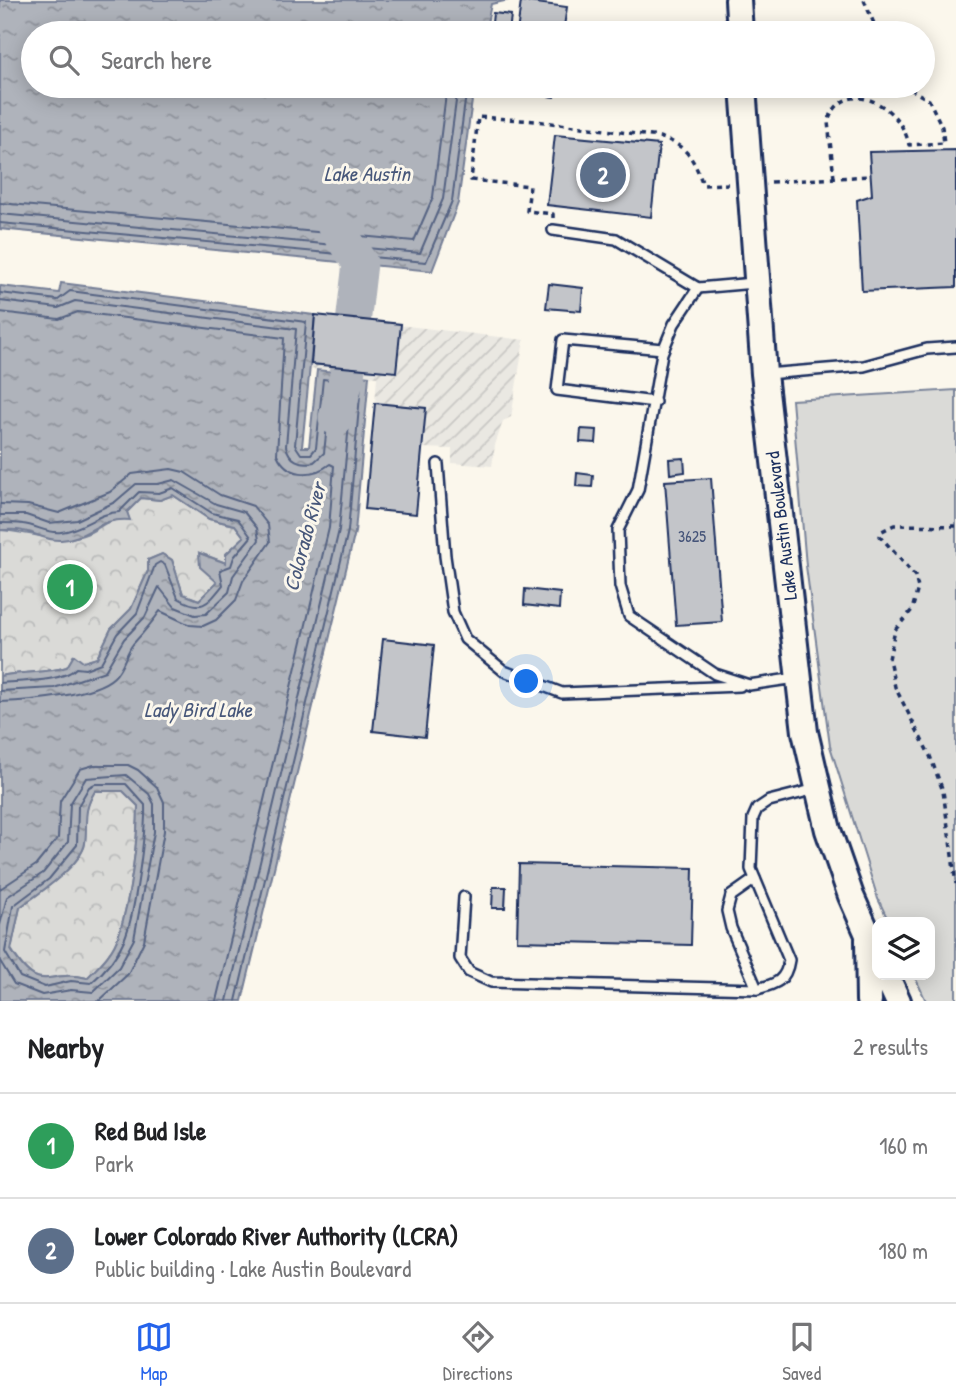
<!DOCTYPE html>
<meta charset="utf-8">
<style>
:root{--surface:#fff;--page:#f6f6f6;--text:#202124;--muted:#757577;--line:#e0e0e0;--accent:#2563eb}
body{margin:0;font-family:"Patrick Hand",sans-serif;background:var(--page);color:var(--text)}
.controls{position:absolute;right:21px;bottom:21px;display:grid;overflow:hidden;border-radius:14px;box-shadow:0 4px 18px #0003}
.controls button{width:63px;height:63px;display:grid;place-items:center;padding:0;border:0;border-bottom:2px solid var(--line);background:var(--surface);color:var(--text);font:35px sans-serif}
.you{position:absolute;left:527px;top:682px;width:24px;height:24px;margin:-18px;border:5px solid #fff;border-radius:50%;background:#1a73e8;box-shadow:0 0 0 10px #1a73e833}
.badge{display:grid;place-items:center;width:46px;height:46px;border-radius:50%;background:var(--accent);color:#fff;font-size:23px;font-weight:700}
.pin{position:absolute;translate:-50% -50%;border:4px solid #fff;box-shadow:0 2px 7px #0006}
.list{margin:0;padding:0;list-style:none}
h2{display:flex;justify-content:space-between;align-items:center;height:91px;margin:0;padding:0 28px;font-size:30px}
h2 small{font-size:23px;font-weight:400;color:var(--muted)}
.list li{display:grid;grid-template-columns:46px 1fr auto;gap:21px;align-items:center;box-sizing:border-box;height:105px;padding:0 28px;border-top:2px solid var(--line)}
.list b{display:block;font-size:26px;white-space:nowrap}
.list p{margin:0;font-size:23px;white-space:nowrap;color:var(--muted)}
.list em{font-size:23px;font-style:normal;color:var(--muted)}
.icon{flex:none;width:38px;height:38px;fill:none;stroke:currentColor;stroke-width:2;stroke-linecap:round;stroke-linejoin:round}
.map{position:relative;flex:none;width:956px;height:1001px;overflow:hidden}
.search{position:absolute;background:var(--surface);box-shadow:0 4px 18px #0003;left:21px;right:21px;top:21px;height:77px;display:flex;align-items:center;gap:18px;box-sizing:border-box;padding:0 24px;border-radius:38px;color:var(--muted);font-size:26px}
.sheet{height:301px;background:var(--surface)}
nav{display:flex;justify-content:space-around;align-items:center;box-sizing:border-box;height:98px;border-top:2px solid var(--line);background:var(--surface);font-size:19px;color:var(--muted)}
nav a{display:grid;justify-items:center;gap:4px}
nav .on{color:var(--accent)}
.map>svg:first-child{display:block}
.industrial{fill:url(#industrial-furrows)}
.green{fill:#dadad7;stroke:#7a849a;stroke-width:2}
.park{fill:url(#park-crowns);stroke:#7a849a;stroke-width:2}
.water{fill:url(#water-ripples);stroke:#747e96;stroke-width:2;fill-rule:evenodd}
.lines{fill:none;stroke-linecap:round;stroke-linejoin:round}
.shore{stroke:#566483;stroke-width:2}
.river{stroke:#afb3bb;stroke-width:35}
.building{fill:#c3c5c9;stroke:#1b2f5e;stroke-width:2}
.lane-casing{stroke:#1b2f5e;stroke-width:14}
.secondary-casing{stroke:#1b2f5e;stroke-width:30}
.path{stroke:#1b2f5e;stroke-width:3.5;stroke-dasharray:5 5;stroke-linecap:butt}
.lane{stroke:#fbf7ec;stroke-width:9}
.secondary{stroke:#fbf7ec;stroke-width:24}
.labels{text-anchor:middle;stroke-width:6;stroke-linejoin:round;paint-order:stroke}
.number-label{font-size:16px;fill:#455479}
.street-label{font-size:19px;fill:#1b2f5e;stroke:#fbf7ec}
.water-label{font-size:21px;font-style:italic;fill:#47577a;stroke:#fbf7ec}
</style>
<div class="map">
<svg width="956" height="1001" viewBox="0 0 956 1001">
<defs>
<pattern id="industrial-furrows" width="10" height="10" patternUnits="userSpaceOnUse" patternTransform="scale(1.75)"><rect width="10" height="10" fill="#eae8e2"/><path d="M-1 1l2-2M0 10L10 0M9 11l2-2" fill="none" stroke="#c8c7c4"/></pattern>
<pattern id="park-crowns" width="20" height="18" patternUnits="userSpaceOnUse" patternTransform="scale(1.75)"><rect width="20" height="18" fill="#dadad7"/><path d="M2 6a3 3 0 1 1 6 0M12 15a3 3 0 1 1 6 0" fill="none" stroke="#babbbb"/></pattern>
<pattern id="water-ripples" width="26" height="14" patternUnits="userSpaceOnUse" patternTransform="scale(1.75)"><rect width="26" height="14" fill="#afb3bb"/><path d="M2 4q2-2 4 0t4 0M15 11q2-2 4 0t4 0" fill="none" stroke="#8e929b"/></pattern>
</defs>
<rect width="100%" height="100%" fill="#fbf7ec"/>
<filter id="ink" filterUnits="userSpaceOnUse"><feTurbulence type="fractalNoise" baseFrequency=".0143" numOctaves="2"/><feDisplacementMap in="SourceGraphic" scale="14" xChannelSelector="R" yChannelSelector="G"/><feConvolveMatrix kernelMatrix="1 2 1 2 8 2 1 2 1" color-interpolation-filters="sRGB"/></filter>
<g filter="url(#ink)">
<path class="industrial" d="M315 315 524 340 511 417 503 421 495 445 492 466 452 463V449L422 448 375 403 377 377 310 369Z"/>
<path class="green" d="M956 390V1001H926L914 975H930V922H889L878 899 830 746 806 566 792 400Z"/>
<g class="park">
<path d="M173 495 209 519 235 525 244 537 226 554V563L200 553 218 582 199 600 183 594 172 560 162 554 148 560V571L131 609 111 629 97 658 83 663 74 655 67 667C45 674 23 671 0 676V530C28 531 54 544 83 535 104 528 103 518 129 519L127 512 141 498 160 500Z"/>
<path d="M95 791H123L138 806C138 841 130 900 119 934 114 952 100 965 87 978 46 968 41 998 11 949L20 907C37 895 82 864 85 843 87 820 82 812 95 791Z"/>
</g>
<g class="water">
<path d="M0 0H509L491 4 485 33H33V86H474L458 203 432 271 0 229Z"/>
<path d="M61 283 315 315 302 447H309L317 370 369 376 355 532 242 1001H0V676C23 671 45 674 67 667L74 655 83 662 97 658 111 629 131 609 148 571V560L162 554 172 560 183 594 199 600 217 582 200 567 199 553 226 563V554L244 537 235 525 209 519 173 495 160 500 141 498 127 512 130 520C98 517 90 538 61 540 46 541 36 533 23 531 16 529 7 530 0 530V286L59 293ZM95 791H123L138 806C138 841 130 900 119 934 114 952 100 965 87 978 47 968 41 998 11 950L20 907C37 895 82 865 85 843 88 820 82 813 95 791Z"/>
</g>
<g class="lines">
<g class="shore">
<path d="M0 203 414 241 433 197 447 86"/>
<path d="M0 214 420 253 443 199 458 86"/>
<path d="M0 223 426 262 452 201 467 86"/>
<path d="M0 293 58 300 70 291 306 322 295 445 301 454H311L316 448 323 379 361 384 348 531 236 1001"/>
<path d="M0 301 58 308 75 301 296 329 286 446C289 460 300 465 314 462L324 453 331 389 352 392 339 530 227 1001"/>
<path d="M0 312 59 319 78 312 284 338 277 454C287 477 312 478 330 464L334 466 329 528 216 1001"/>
<path d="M0 504 28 505 59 513 110 492 132 474 171 469 184 472 220 495 253 506 268 525 270 542 243 581 236 600 216 620 203 626 190 625 160 611C152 623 143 633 133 644 125 654 124 668 114 677 94 696 28 701 0 702"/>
<path d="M0 515H26L49 523 77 520 115 502 136 484H158L174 480 216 504 244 512 257 528 259 540 233 576 229 592 206 614 195 615 175 607 159 587 145 617 124 639 105 671 54 688 0 691"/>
<path d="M0 523C7 523 16 523 23 524 36 525 47 534 61 532 83 530 99 512 119 512L139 492 159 493 173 488 212 513 238 519 251 537 234 557 231 566 220 570 223 585C207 605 202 612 178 598L165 565 160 562 155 565 137 613 117 634 101 663 85 669 76 668C64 682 19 681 0 683"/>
<path d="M95 784H126L145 805C146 833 135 916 124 940 117 957 105 971 91 983L71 981 45 987 20 977 5 952 13 906 49 879 77 845 78 806 89 787Z"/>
<path d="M0 889 36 865 58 838 60 801 80 769 94 765H128L138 770 157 787 164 802V831L144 941 128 974 99 1001"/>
<path d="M0 925 7 897 43 873 68 842 70 804 86 778 126 775 149 794 154 804V832L134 939 119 967 93 992 71 990 42 995 14 984 0 961"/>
</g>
<path class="river" d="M334 225 360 263 347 376 336 418"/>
</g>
<g class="building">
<path d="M521 1 567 7 563 33H517Z"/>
<path d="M493 13 511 15 509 33H491Z"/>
<path d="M510 86H556L554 97 509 91Z"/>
<path d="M555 135 659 145 651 217 547 205Z"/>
<path d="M956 150V287L862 291 857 200 872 195 869 152Z"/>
<path d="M549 284 583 288 581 311 546 308Z"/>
<path d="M315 315 401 324 396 372 311 364Z"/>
<path d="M375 403 426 408 416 514 365 509Z"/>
<path d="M581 429 597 430 596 443 580 442Z"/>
<path d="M684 458 685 472 670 474 669 459Z"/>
<path d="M577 473 593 475 592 487 576 486Z"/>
<path d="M711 478 722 622 676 625 665 481Z"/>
<path d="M525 589 560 593 559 609 524 605Z"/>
<path d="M383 639 434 645 425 737 373 731Z"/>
<path d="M519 864 693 868 691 945 517 941Z"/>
<path d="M493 887H506L505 908H492Z"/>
</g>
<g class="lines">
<g class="lane-casing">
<g id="lane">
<path d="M553 230 616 239 698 288 754 283"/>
<path d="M698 288 674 324 662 353 638 490 618 530 620 586 629 616 715 674 749 685 796 678"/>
<path d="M766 374 864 366 927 349 956 347"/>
<path d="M655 402 557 390 563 340 663 349"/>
<path d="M438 464 445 556 453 612 465 639 504 671 562 693 740 686"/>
<path d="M755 879 731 896 727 911 731 928 757 989"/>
<path d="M464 897 460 958 469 972 491 982 757 989C776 984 786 981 789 960L751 869 753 818 757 809 769 801 816 789"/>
</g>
</g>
<g class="secondary-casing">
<g id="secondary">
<path d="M738 0 740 33"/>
<path d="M743 86 764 374 805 732 828 830 851 896 877 955"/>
<path d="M868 940 869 1001"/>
<path d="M886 975 898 1001"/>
</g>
</g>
<g class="path">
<path d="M864 0 878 33"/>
<path d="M834 178 828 122C843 75 901 104 909 145L944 143 942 127 929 100 905 86"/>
<path d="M771 182 870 176"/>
<path d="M553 218V214L527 211 530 186 471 180 478 117 536 121 659 137C687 145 694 159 703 185L728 184"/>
<path d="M956 526 894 525 882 531 880 536 915 576 918 588 912 610 895 630 889 659 895 687 930 756 943 791 956 884"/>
</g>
<use href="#lane" class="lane"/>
<use href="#secondary" class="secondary"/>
</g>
</g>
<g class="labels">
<g class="number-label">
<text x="692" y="542">3625</text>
</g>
<g class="street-label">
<text transform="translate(781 526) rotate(-97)" y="7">Lake Austin Boulevard</text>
</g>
<g class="water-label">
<text x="367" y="181">Lake Austin</text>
<text transform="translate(305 537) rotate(-75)" y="7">Colorado River</text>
<text x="198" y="717">Lady Bird Lake</text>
</g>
</g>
</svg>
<div class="controls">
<button><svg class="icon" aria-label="layers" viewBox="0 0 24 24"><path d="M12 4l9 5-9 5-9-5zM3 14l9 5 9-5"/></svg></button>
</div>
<div class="you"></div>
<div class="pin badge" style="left:70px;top:587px;background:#2e9e5b">1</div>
<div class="pin badge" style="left:603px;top:175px;background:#5c6f8a">2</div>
<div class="search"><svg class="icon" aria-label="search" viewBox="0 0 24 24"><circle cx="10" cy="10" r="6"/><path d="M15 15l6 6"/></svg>Search here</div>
</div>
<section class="sheet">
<h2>Nearby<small>2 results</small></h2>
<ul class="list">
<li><span class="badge" style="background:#2e9e5b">1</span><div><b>Red Bud Isle</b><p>Park</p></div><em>160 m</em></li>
<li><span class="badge" style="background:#5c6f8a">2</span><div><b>Lower Colorado River Authority (LCRA)</b><p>Public building · Lake Austin Boulevard</p></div><em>180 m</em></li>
</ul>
</section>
<nav>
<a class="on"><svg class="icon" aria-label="map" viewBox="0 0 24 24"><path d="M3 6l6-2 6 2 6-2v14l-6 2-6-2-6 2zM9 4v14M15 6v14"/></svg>Map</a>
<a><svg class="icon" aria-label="directions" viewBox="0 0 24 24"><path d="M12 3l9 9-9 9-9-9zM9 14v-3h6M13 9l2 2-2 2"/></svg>Directions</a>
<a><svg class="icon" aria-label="saved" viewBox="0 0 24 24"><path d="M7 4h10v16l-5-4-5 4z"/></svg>Saved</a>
</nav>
